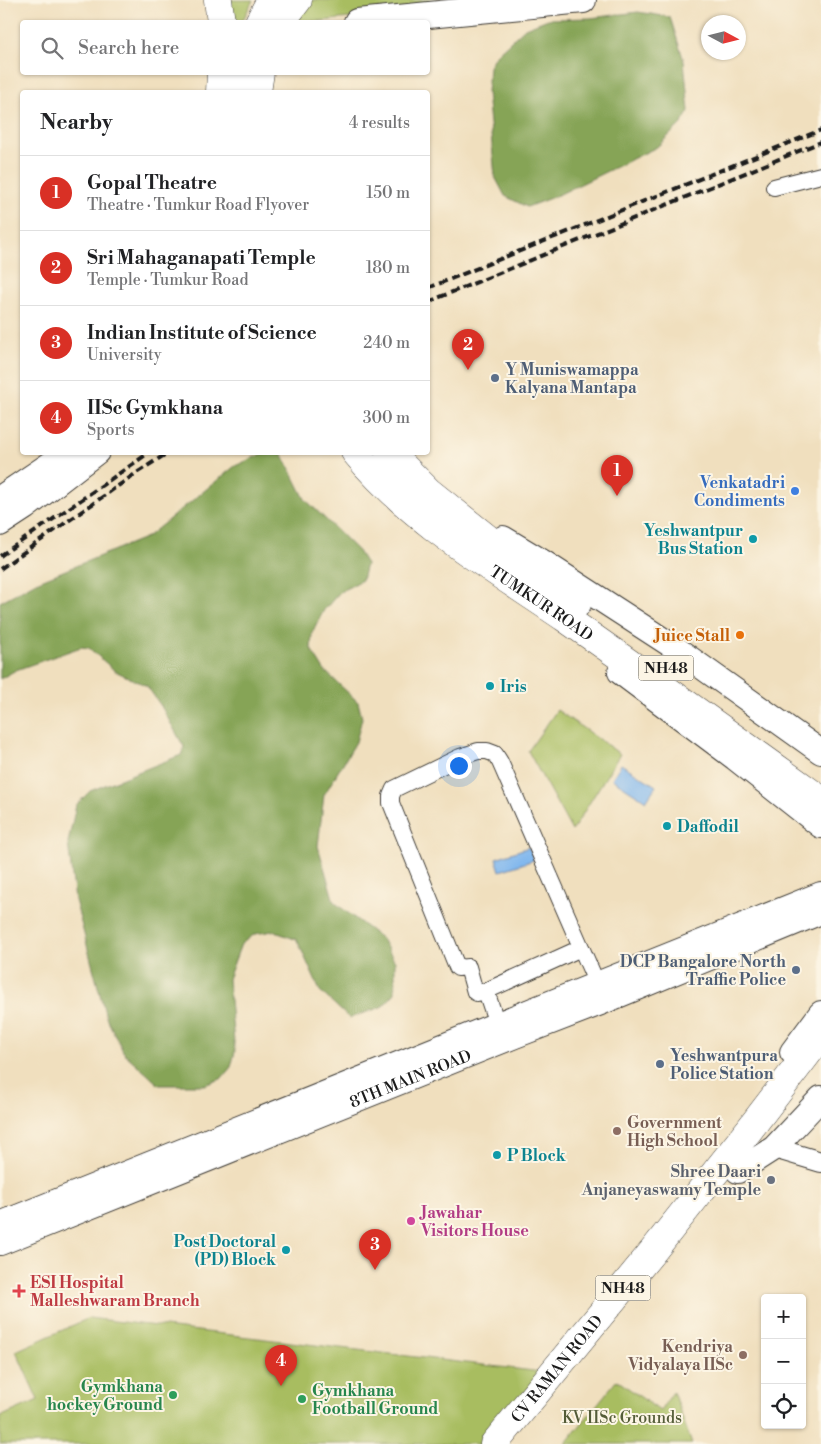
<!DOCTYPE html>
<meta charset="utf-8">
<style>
:root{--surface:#fff;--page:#f6f6f6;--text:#202124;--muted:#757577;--line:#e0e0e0;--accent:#d93025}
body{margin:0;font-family:"Libre Bodoni",serif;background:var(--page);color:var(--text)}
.controls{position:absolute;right:15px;bottom:15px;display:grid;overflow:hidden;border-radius:5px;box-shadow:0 1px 4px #0004}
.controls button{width:45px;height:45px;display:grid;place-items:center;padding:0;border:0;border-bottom:1px solid var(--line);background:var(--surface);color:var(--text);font:25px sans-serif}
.compass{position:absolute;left:701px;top:15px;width:45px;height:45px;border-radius:50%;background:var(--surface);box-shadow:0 1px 4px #0004;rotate:97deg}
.you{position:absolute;left:458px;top:765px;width:18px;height:18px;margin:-12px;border:4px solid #fff;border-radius:50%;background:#1a73e8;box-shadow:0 0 0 8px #1a73e833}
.badge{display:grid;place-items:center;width:32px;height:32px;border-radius:50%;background:var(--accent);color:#fff;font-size:16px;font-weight:700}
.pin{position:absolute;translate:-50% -41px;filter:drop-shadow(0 1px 2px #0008)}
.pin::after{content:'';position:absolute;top:26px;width:18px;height:15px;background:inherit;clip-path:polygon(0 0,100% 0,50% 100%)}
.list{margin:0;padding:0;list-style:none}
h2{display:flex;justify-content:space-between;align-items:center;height:65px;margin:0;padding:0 20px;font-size:21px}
h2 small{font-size:16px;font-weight:400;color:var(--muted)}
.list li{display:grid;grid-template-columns:32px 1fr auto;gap:15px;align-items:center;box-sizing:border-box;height:75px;padding:0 20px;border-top:1px solid var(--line)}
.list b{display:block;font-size:19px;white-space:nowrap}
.list p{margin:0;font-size:16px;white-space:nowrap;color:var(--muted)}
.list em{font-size:16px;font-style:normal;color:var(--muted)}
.icon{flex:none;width:28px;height:28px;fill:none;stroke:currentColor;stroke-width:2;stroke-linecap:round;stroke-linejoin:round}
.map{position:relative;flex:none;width:821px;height:1444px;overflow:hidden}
.search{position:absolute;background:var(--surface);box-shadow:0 1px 4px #0004;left:20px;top:20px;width:410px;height:55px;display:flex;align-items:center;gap:12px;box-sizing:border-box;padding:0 18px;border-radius:5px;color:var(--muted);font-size:19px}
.panel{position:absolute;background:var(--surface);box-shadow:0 1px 4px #0004;left:20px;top:90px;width:410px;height:365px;border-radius:5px}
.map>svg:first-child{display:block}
.green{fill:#a8bd61;stroke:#626c3e}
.forest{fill:#86a457;stroke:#51603a}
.water{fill:#7eb6ee;stroke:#4d6985}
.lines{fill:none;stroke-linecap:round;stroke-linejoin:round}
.minor-casing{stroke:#3c3934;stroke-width:18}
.tertiary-casing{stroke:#3c3934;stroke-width:22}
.secondary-casing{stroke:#3c3934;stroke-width:26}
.primary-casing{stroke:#3c3934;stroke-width:28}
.trunk-casing{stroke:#3c3934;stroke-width:29}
.minor{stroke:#fff;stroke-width:16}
.tertiary{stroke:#fff;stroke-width:20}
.secondary{stroke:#fff;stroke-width:24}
.primary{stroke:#fff;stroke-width:26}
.trunk{stroke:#fff;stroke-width:28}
.rail{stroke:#1c1c1c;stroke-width:4;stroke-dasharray:8 4;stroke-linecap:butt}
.service-dot{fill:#5c6f8a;stroke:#fcf5e5;stroke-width:2}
.shop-dot{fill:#3f7fe0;stroke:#fcf5e5;stroke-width:2}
.culture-dot{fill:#0f9aa8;stroke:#fcf5e5;stroke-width:2}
.food-dot{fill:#e8710a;stroke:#fcf5e5;stroke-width:2}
.education-dot{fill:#8d6e63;stroke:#fcf5e5;stroke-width:2}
.worship-dot{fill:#6b7280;stroke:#fcf5e5;stroke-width:2}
.hotel-dot{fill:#d1479c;stroke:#fcf5e5;stroke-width:2}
.health-dot{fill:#e0444e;stroke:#fcf5e5;stroke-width:2}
.leisure-dot{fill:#2e9e5b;stroke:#fcf5e5;stroke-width:2}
.labels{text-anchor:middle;stroke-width:4;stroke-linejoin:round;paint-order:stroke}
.shield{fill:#fcf5e5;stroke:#5f5d58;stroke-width:1}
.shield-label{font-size:15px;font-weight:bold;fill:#1c1c1c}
.service-label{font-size:16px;font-weight:bold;fill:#4e5e75;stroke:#fcf5e5;text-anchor:start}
.shop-label{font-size:16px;font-weight:bold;fill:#366cbe;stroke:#fcf5e5;text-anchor:end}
.culture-label{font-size:16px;font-weight:bold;fill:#0d838f;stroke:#fcf5e5;text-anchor:start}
.street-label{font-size:16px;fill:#1c1c1c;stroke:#fcf5e5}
.food-label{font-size:16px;font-weight:bold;fill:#c56008;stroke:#fcf5e5;text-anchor:end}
.education-label{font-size:16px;font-weight:bold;fill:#785e54;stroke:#fcf5e5;text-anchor:start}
.worship-label{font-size:16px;font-weight:bold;fill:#5b616d;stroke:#fcf5e5;text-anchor:end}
.hotel-label{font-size:16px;font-weight:bold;fill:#b23c85;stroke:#fcf5e5;text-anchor:start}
.health-label{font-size:16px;font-weight:bold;fill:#be3a42;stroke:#fcf5e5;text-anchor:start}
.leisure-label{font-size:16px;font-weight:bold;fill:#27864d;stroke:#fcf5e5;text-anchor:end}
.park-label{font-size:16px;fill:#545c38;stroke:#fcf5e5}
</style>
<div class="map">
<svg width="821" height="1444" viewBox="0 0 821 1444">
<rect width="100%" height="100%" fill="#fcf5e5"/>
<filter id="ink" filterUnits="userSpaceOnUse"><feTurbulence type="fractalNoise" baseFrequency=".02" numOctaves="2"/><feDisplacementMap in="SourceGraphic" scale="10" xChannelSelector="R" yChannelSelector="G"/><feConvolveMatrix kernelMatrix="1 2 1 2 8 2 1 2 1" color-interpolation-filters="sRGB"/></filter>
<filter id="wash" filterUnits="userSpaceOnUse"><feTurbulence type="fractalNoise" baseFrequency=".0096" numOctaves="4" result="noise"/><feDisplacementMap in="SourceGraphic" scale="20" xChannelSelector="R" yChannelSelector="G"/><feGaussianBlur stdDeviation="1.12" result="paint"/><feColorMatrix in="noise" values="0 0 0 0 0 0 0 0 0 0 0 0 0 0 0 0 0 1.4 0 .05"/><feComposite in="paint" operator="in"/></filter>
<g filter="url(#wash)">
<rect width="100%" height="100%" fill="#f0dfbe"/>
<g class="green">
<path d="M228 0H253L242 22H231Z"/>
<path d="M308 0H475V5L312 22H295Z"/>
<path d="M557 710 620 754 572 831 528 751Z"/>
<path d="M89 1318 542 1372 483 1444H0V1417L38 1400 16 1351Z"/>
<path d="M617 1380 660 1411 673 1392 692 1444H565Z"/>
</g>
<g class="forest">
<path d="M638 12 670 17 684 61 689 111 682 123 657 147 556 196 527 207 505 196 495 177 487 92 489 67 494 57 525 28 548 19 590 18Z"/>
<path d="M264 453H282L305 499 358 551 366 564 362 580 340 592 324 610 312 633 311 649 324 670 358 702 362 718 356 742 324 795 318 846 334 902 382 939 395 962V993L382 1007 349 1018 320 991 297 940 273 931 255 934 241 944 228 979 235 1052 231 1067 221 1079 204 1085H159L124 1053 106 1017 75 900 68 843 76 805 90 791 181 755 184 747 161 706 147 686 115 671 89 648 81 647 16 670 0 679V602L36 582 147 537 235 466Z"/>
</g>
<g class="water">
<path d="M621 764 656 786 646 801 612 779Z"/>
<path d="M529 847 534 860 500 871 496 858Z"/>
</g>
</g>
<g filter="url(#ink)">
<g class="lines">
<g class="minor-casing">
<g id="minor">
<path d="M774 187 821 175"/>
<path d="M486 991 581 948"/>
<path d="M497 1024 486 991 477 993 475 992 468 967 458 968 457 967 391 803V796L394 789 460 757 478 751H487L495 754 500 762 597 984"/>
</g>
</g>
<g class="tertiary-casing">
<path id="tertiary" d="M774 1148 821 1162"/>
</g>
<g class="secondary-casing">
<g id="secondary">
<path d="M0 498 68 452"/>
<path d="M0 524 26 507 97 452"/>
<path d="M503 538 543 562 674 647 821 752"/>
<path d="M620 672 735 758 821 826"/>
<path d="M792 1052 821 1013"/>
<path d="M738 1171 774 1148 821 1098"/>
<path d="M0 1224 821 894"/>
<path id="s1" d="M0 1243 515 1036 603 1002 821 912"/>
</g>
</g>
<g class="primary-casing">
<path id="primary" d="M357 22 583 0"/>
</g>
<g class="trunk-casing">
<g id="trunk">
<path d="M218 0 221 22"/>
<path d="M259 22 267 7 273 0"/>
<path d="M281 22 298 0"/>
<path d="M220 92 221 72"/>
<path d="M237 92 242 72"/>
<path d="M257 92 260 72"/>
<path id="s2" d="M355 452C410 520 493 569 565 618 651 678 736 739 821 800"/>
<path d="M389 452 428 491 512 558 577 604"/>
<path id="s3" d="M494 1444 653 1251 749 1130 821 1036"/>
</g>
</g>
<use href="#minor" class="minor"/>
<use href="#tertiary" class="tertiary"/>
<use href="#secondary" class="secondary"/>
<use href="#primary" class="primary"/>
<use href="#trunk" class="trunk"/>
<g class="rail">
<path d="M428 288 821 130"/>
<path d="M428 302 821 142"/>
<path d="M0 556 150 452"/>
<path d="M0 569 135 474 169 452"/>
</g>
</g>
</g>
<g class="service-dot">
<circle cx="495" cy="378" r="5"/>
<circle cx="796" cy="970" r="5"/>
<circle cx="660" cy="1064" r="5"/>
</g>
<circle class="shop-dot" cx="795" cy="491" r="5"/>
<g class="culture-dot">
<circle cx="753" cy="539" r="5"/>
<circle cx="490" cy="686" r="5"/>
<circle cx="667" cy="826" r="5"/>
<circle cx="497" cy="1155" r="5"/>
<circle cx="286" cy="1250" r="5"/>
</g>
<circle class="food-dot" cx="740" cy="635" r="5"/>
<g class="education-dot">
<circle cx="617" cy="1131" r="5"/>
<circle cx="743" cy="1355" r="5"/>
</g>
<circle class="worship-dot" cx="771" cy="1180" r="5"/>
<circle class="hotel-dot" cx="411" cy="1221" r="5"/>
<path class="health-dot" d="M16.5 1283.5h5v5h5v5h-5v5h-5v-5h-5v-5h5z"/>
<g class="leisure-dot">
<circle cx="173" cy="1395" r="5"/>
<circle cx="302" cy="1399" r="5"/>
</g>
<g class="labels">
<g class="shield">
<rect x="638.5" y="655.5" width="55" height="25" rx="4"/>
<rect x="595.5" y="1275.5" width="55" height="25" rx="4"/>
</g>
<g class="shield-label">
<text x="666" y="673">NH48</text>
<text x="623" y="1293">NH48</text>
</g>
<g class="service-label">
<text x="505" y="375">Y Muniswamappa<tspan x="505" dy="18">Kalyana Mantapa</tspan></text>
<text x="786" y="967" text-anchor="end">DCP Bangalore North<tspan x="786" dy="18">Traffic Police</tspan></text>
<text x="670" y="1061">Yeshwantpura<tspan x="670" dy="18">Police Station</tspan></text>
</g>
<g class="shop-label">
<text x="785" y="488">Venkatadri<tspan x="785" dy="18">Condiments</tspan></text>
</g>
<g class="culture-label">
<text x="743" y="536" text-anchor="end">Yeshwantpur<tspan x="743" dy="18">Bus Station</tspan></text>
<text x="500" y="692">Iris</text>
<text x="677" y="832">Daffodil</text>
<text x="507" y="1161">P Block</text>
<text x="276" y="1247" text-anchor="end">Post Doctoral<tspan x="276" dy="18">(PD) Block</tspan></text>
</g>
<g class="street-label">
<text dy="6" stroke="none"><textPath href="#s2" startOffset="241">TUMKUR ROAD</textPath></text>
<text dy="6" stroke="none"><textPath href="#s1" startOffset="442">8TH MAIN ROAD</textPath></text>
<text dy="6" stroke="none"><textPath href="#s3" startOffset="98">CV RAMAN ROAD</textPath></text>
</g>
<g class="food-label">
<text x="730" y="641">Juice Stall</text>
</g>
<g class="education-label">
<text x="627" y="1128">Government<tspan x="627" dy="18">High School</tspan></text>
<text x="733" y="1352" text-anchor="end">Kendriya<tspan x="733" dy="18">Vidyalaya IISc</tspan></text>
</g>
<g class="worship-label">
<text x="761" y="1177">Shree Daari<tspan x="761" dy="18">Anjaneyaswamy Temple</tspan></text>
</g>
<g class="hotel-label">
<text x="421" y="1218">Jawahar<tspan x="421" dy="18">Visitors House</tspan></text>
</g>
<g class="health-label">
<text x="30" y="1288">ESI Hospital<tspan x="30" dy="18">Malleshwaram Branch</tspan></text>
</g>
<g class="leisure-label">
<text x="163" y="1392">Gymkhana<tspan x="163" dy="18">hockey Ground</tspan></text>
<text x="312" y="1396" text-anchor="start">Gymkhana<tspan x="312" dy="18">Football Ground</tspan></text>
</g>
<g class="park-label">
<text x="622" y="1423">KV IISc Grounds</text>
</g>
</g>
</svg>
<div class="controls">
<button>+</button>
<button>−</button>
<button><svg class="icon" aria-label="locate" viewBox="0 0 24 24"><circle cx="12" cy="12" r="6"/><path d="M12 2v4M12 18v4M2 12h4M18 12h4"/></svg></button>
</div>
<svg class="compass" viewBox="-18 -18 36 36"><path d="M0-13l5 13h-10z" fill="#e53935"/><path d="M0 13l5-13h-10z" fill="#757577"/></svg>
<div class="you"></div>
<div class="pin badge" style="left:617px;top:496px">1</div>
<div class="pin badge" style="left:468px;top:370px">2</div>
<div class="pin badge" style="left:375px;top:1270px">3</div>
<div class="pin badge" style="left:281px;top:1386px">4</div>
<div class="search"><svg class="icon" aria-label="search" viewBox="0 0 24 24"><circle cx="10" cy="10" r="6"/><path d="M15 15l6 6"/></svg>Search here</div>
<section class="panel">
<h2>Nearby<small>4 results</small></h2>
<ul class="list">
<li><span class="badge">1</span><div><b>Gopal Theatre</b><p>Theatre · Tumkur Road Flyover</p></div><em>150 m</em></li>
<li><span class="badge">2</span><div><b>Sri Mahaganapati Temple</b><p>Temple · Tumkur Road</p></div><em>180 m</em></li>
<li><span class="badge">3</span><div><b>Indian Institute of Science</b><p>University</p></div><em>240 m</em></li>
<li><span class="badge">4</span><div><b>IISc Gymkhana</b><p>Sports</p></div><em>300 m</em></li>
</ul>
</section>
</div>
